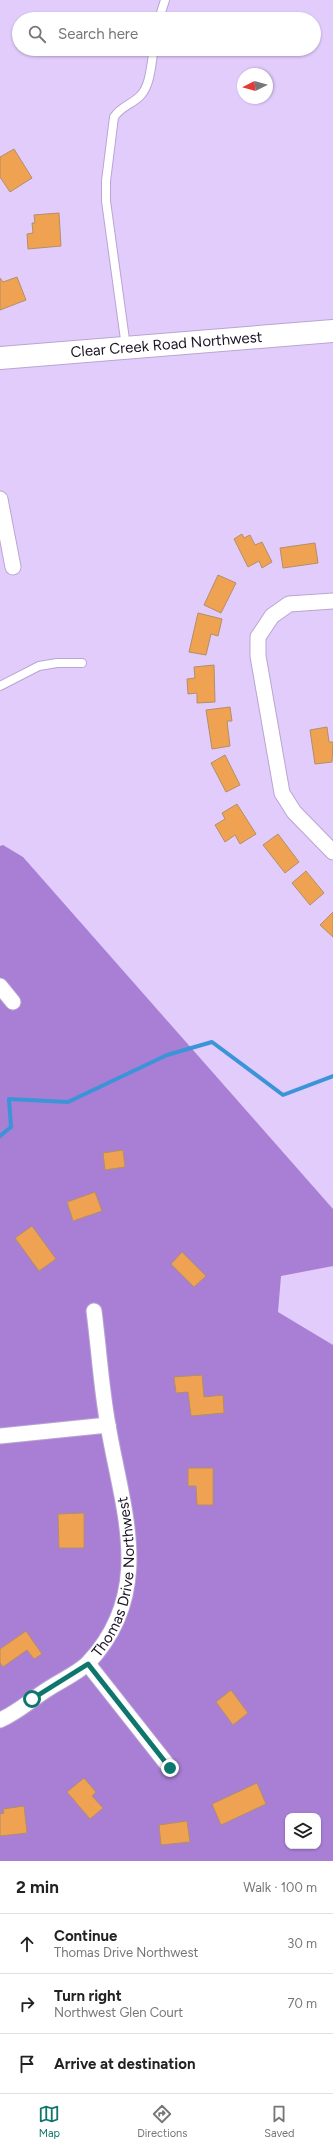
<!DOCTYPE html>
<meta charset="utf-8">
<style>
:root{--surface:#fff;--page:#f2f2f2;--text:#222;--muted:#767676;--line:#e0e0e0;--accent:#0f766e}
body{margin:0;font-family:Figtree,sans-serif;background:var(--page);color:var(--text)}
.controls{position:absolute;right:12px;bottom:12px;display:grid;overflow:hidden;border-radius:8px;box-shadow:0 1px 3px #0004}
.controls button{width:36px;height:36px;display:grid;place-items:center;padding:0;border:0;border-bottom:1px solid var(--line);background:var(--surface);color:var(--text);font:20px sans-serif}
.compass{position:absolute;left:237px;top:68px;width:36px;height:36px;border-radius:50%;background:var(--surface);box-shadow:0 1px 3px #0004;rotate:264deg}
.stop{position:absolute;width:12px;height:12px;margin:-9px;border:3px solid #0f766e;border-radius:50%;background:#fff}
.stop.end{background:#0f766e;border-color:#fff;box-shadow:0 1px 4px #0008}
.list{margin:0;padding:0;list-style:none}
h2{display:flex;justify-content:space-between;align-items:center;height:52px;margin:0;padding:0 16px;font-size:17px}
h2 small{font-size:13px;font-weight:400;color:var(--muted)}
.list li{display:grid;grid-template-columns:26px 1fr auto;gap:12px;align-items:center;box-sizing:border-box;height:60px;padding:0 16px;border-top:1px solid var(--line)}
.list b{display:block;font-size:15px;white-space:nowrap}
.list p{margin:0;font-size:13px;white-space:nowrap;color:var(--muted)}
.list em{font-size:13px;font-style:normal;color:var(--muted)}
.icon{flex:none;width:22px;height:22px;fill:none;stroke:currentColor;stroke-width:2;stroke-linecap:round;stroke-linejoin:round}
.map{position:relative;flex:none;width:333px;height:1861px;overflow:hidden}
.search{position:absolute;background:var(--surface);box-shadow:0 1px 3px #0004;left:12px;right:12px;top:12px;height:44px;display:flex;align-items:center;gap:10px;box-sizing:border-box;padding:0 14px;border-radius:22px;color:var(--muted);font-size:15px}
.sheet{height:232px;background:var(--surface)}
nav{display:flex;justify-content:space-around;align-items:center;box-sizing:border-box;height:56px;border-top:1px solid var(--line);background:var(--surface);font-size:11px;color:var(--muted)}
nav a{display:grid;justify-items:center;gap:2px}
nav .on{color:var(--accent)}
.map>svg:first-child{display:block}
.forest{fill:#a87fd5;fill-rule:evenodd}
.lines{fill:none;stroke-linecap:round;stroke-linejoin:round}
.stream{stroke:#3c94d8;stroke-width:4}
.building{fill:#efa352;stroke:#b38e69}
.service-casing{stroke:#b9a5d2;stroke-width:10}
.minor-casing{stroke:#b9a5d2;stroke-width:17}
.secondary-casing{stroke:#b9a5d2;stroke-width:24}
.service{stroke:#fff;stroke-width:8}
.minor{stroke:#fff;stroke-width:15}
.secondary{stroke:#fff;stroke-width:22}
.route{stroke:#0f766e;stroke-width:5}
.labels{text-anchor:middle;stroke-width:3;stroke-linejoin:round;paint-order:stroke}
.street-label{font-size:15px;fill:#1c1425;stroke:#e1ccfb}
</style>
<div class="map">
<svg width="333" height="1861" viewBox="0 0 333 1861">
<rect width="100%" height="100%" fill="#e1ccfb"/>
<path class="forest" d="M3 845 23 857 333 1209V1266L281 1276 278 1312 333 1345V1861H0V846ZM288 1816H318V1846H288Z"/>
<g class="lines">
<path class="stream" d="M0 1136 11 1127 9 1099 68 1102 167 1055 212 1042 283 1095 333 1076"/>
</g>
<g class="building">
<path d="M14 149 32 178 10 192 0 177V157Z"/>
<path d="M59 213 61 246 28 249 27 234 33 233 32 223H35L34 215Z"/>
<path d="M17 277 26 300 0 310V278L3 282Z"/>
<path d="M242 534 244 538 250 535 255 545 262 542 272 562 262 568 259 561 248 567 234 539Z"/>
<path d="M315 543 318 563 283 568 280 548Z"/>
<path d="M218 575 236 583 221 613 204 605Z"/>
<path d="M198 613 222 619 218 636 211 634 206 655 189 652Z"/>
<path d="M214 665 215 702 197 703V693L188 694 187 679 195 678 194 667Z"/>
<path d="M230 707 232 721H227L230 746 212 749 206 710Z"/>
<path d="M327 727 329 742H333L332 762 315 764 310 730Z"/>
<path d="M225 755 240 785 226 792 211 763Z"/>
<path d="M237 804 256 834 240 844 235 835 225 842 215 825 225 819 222 813Z"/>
<path d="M278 834 299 862 285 873 263 845Z"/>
<path d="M306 871 324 893 310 905 292 883Z"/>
<path d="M333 912V937L320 925Z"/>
<path d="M123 1150 125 1167 105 1170 103 1153Z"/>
<path d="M95 1192 102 1211 73 1221 67 1202Z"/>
<path d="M32 1226 56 1259 39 1271 15 1238Z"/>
<path d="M182 1252 206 1276 194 1287 171 1264Z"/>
<path d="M202 1375 204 1397 223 1395 224 1413 191 1416 188 1392 176 1393 174 1377Z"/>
<path d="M188 1468H213V1505H197L196 1486H188Z"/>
<path d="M84 1513V1548H59L58 1514Z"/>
<path d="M26 1631 42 1654 34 1659 27 1650 3 1667 0 1663V1649Z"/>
<path d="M231 1690 248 1713 233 1725 216 1702Z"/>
<path d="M84 1778 96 1792 92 1796 103 1808 90 1819 67 1792Z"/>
<path d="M257 1783 266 1804 221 1825 212 1804Z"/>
<path d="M24 1806 27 1833 0 1836V1814L4 1813 3 1809Z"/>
<path d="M187 1821 190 1842 161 1845 159 1825Z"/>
</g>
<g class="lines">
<g class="service-casing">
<g id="service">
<path d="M159 19 165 0"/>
<path d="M126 347 106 201V181L114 117C121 106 133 104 141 95 151 84 151 62 154 49"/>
<path d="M0 686 39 666 57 663H82"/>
</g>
</g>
<g class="minor-casing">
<g id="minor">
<path d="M0 499 13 567"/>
<path d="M333 601 289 604 272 616 258 637V656L282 793 294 812 333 852"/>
<path d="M0 986 13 1002"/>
<path d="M0 1436 108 1425"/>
<path d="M88 1664 170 1768"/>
<path id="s1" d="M0 1720C17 1713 32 1699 48 1689 60 1681 78 1673 88 1663 156 1591 122 1509 108 1425 101 1387 99 1349 94 1311"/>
</g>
</g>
<g class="secondary-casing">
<g id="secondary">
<path id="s2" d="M0 358 333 331"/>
</g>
</g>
<use href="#service" class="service"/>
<use href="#minor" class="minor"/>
<use href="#secondary" class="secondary"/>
</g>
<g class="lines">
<path class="route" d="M32 1699 88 1664 170 1768"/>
</g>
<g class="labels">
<g class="street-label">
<text dy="5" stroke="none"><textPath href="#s2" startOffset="167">Clear Creek Road Northwest</textPath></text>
<text dy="5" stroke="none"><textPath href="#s1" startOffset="199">Thomas Drive Northwest</textPath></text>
</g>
</g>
</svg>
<div class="controls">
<button><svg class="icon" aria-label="layers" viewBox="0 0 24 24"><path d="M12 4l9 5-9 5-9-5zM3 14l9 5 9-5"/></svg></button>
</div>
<svg class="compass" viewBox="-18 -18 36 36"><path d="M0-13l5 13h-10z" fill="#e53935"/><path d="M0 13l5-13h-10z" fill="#767676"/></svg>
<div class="stop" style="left:32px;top:1699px"></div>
<div class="stop end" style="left:170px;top:1768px"></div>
<div class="search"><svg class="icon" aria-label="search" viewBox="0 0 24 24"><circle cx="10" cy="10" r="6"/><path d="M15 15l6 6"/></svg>Search here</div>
</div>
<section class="sheet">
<h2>2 min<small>Walk · 100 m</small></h2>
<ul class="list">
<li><svg class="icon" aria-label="ahead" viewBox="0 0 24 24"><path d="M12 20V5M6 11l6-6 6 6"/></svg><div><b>Continue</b><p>Thomas Drive Northwest</p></div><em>30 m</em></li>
<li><svg class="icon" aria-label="right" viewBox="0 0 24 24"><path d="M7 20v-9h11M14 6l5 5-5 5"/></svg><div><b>Turn right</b><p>Northwest Glen Court</p></div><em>70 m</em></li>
<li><svg class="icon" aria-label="arrive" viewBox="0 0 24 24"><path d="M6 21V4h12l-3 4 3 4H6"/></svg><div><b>Arrive at destination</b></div></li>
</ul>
</section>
<nav>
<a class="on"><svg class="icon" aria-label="map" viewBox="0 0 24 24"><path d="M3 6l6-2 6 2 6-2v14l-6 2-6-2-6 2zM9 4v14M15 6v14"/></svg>Map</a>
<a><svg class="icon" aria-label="directions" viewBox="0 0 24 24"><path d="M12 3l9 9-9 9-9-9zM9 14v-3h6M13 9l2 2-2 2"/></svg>Directions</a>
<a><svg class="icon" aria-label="saved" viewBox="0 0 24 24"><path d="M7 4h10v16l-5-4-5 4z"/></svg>Saved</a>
</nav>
